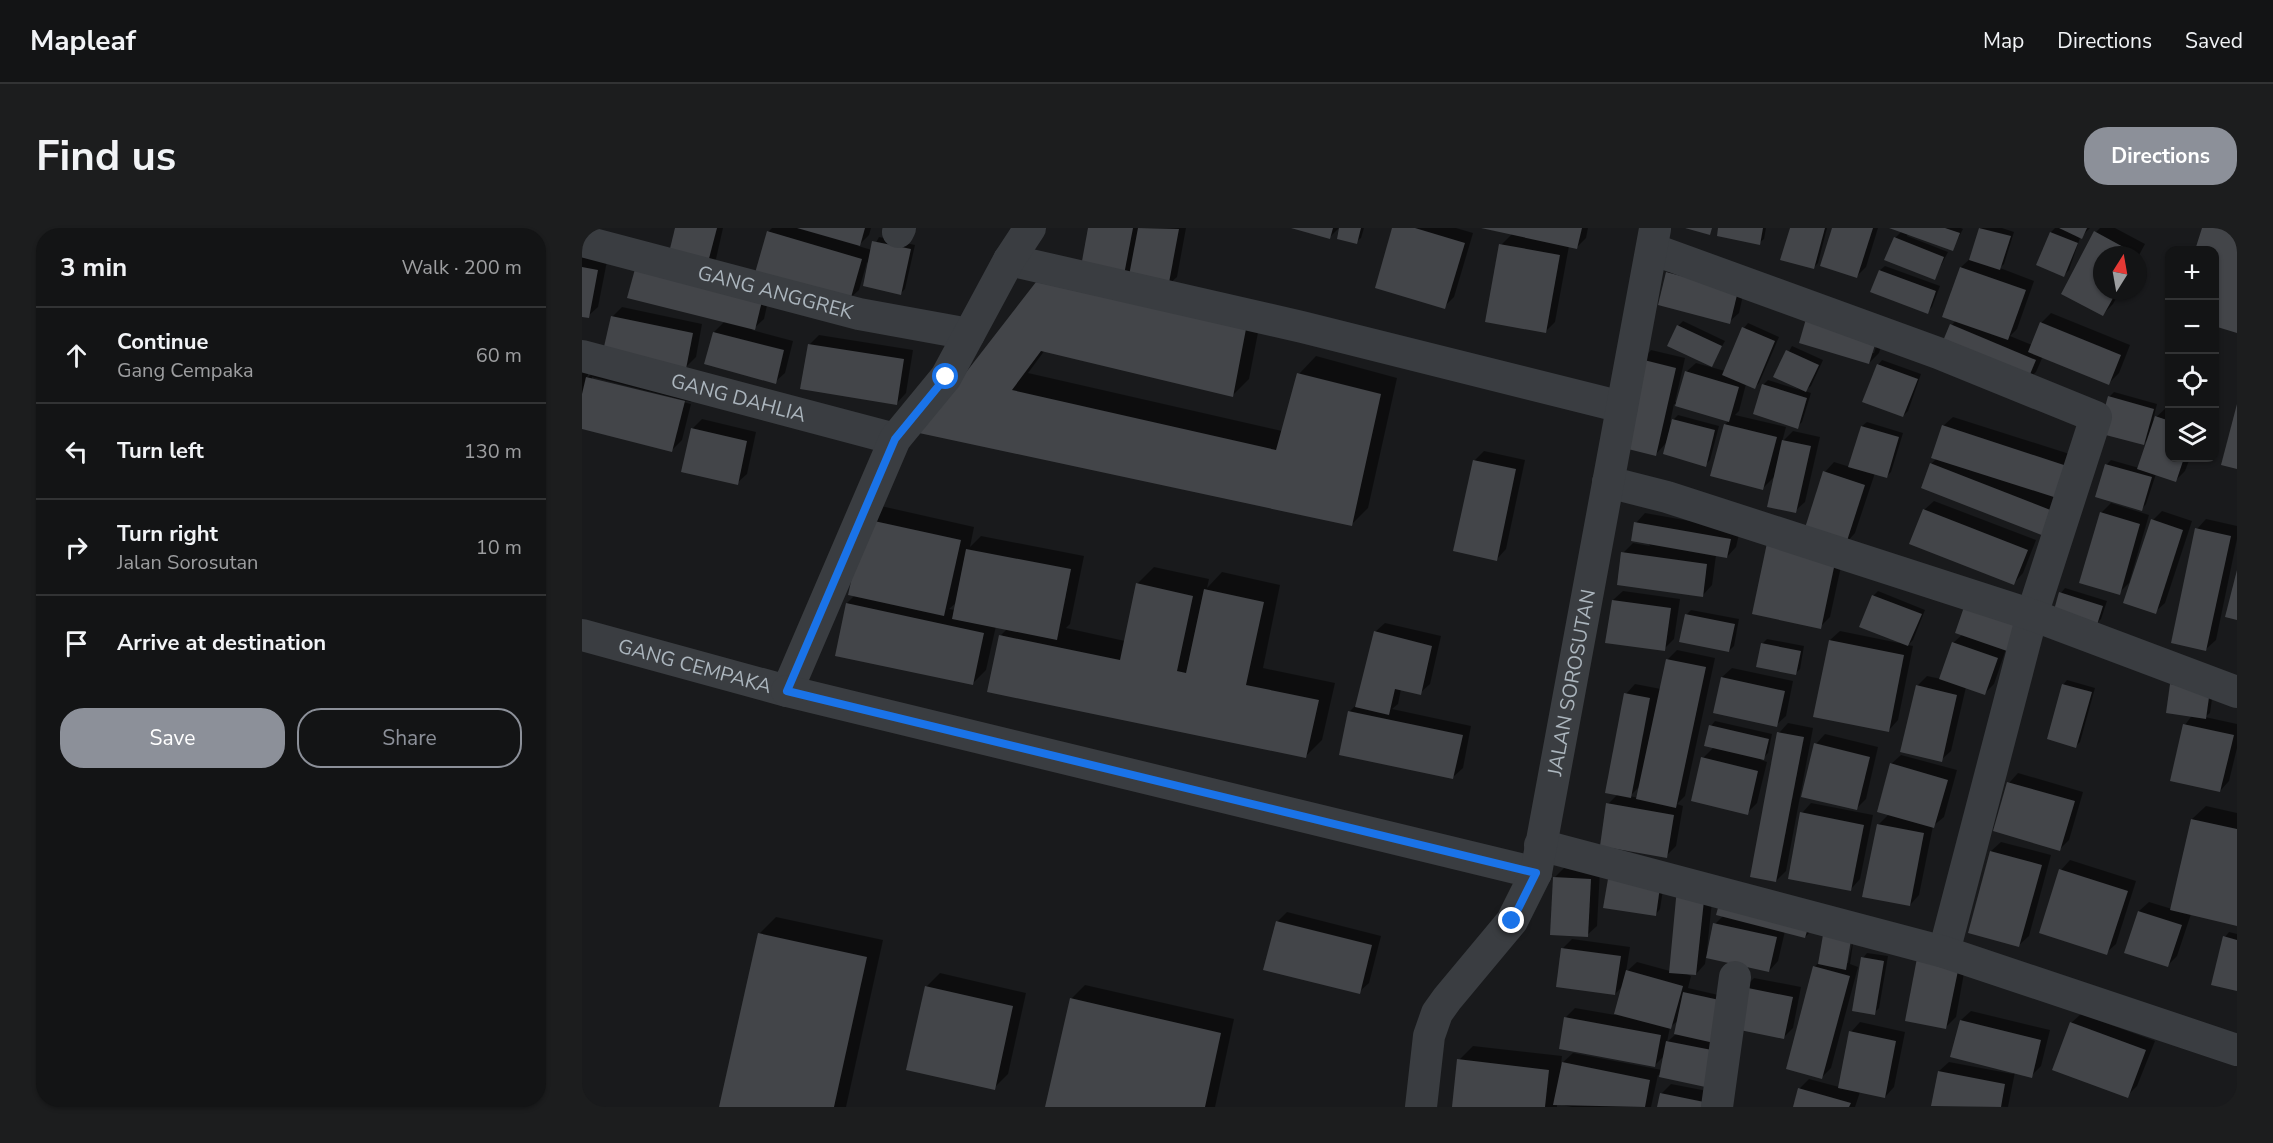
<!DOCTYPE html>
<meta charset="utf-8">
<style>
:root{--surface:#131415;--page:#1c1d1e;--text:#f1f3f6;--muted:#9d9ea0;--line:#323334;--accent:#8c9099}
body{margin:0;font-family:"Nunito Sans",sans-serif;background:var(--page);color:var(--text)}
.controls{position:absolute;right:18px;top:18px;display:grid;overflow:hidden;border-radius:12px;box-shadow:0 2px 4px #0004}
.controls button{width:54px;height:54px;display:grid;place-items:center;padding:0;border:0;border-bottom:2px solid var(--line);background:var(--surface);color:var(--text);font:30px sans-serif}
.compass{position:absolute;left:1511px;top:18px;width:54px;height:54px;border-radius:50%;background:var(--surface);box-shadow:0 2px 4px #0004;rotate:11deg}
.stop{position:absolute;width:18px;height:18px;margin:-14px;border:4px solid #1a73e8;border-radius:50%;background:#fff}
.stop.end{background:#1a73e8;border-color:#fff;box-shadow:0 2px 6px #0008}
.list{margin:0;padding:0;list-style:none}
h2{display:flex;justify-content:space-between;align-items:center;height:78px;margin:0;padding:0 24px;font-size:26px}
h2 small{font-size:20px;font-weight:400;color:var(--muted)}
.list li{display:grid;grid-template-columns:39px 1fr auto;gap:18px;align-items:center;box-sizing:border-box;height:96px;padding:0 24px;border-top:2px solid var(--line)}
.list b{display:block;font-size:22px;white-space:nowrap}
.list p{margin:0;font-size:20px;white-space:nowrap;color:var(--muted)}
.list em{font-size:20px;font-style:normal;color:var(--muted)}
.actions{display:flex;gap:12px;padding:18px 24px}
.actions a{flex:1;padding:14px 0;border:2px solid var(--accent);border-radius:24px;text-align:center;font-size:21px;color:var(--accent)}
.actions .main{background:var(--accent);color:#fff}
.icon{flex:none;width:33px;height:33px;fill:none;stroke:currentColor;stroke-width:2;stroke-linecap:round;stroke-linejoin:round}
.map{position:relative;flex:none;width:1655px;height:879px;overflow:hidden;border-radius:24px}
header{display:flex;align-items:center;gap:36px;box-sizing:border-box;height:84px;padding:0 30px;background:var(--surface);border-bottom:2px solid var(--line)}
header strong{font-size:28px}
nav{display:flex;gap:33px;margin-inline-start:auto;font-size:21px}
.intro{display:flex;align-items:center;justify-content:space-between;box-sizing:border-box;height:144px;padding:0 36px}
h1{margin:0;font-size:42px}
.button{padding:15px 27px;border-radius:24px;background:var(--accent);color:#fff;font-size:21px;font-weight:700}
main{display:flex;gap:36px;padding:0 36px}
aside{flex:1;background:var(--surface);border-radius:24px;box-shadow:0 2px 4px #0004}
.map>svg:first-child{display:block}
.shadow{fill:#0007;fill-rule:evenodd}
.building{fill:#434549}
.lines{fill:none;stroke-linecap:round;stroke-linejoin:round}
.street{stroke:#3a3d41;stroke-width:32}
.route{stroke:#1a73e8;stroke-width:8}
.labels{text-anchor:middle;stroke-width:4.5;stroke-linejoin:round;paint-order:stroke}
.street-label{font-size:20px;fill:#abb5bd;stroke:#141517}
</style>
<header>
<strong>Mapleaf</strong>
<nav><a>Map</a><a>Directions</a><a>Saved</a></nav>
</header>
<div class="intro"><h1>Find us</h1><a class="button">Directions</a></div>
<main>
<aside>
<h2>3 min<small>Walk · 200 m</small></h2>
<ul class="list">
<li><svg class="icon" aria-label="ahead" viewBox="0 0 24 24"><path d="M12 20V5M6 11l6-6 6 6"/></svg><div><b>Continue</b><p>Gang Cempaka</p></div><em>60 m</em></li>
<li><svg class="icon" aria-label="left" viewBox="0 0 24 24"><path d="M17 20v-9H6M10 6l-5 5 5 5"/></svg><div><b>Turn left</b></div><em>130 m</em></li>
<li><svg class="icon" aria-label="right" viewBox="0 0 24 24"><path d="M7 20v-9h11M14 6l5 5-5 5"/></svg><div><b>Turn right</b><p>Jalan Sorosutan</p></div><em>10 m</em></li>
<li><svg class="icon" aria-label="arrive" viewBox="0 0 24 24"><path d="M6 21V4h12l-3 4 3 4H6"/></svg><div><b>Arrive at destination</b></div></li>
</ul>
<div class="actions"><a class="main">Save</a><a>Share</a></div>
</aside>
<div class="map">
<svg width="1655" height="879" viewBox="0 0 1655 879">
<rect width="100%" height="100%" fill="#191a1c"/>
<g class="shadow">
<path d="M94 0H141L134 31 124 41Z"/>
<path d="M190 0H289L287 7 276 18 290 22 297 9 333 17 323 61 319 65 285 34 277 62 267 71 186 4Z"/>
<path d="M507 0H604L595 49 585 58 680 84 667 151 650 168 463 122 446 145 700 203 717 146 734 128 815 150 786 280 769 297 340 204 500 44Z"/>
<path d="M712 0H757L747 10Z"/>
<path d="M759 0H782L779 10 774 14Z"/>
<path d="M812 0H874L891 5 872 69 862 79Z"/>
<path d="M901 0H1006L1004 10 995 19 987 18 973 94 963 104 919 17 930 6Z"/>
<path d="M1138 0H1184L1182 11 1177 15Z"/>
<path d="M1209 0H1245L1236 35 1231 40Z"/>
<path d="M1252 0H1296L1284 39 1274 49Z"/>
<path d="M1311 0H1379L1381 1 1370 22 1326 5 1325 8 1366 24 1352 51 1313 10 1320 3Z"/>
<path d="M1398 0H1420L1432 4 1422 36 1418 40 1452 53 1435 101 1428 108 1450 117 1460 94 1469 85 1548 117 1537 145 1527 155 1461 128 1454 144 1444 154 1370 97 1374 92 1362 88 1379 39 1389 30Z"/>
<path d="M1473 0H1508L1498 10 1487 42 1482 47 1469 4Z"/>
<path d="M1518 0H1533L1563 16 1556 29 1520 27V63H1538L1531 76 1521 86 1514 4Z"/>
<path d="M0 28 25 33 16 79 6 88 0 87Z"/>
<path d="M1095 35 1164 54 1157 85 1147 94 1085 45Z"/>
<path d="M1303 38 1358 58 1350 79 1345 84 1290 63 1298 42Z"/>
<path d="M188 64 182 91 170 102 211 113 203 145 193 154 132 104 143 93Z"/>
<path d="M1237 75 1306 95 1297 125 1287 135ZM1301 98 1292 125H1289Z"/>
<path d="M40 79 120 96 114 129 104 139 30 89Z"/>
<path d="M1101 93 1143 113 1129 137 1096 98Z"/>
<path d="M1166 95 1197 109 1177 155 1173 159 1164 156 1157 183 1153 187 1204 199 1200 214 1211 203 1238 209 1223 274 1213 283 1193 248 1181 260 1143 197 1147 192 1092 176 1088 195 1096 187 1137 198 1128 232 1123 237 1085 214 1074 226 1060 132 1069 122 1103 130 1093 174 1095 175 1104 144 1114 135 1143 143 1162 100Z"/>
<path d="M237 107 331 122 324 165 315 175 227 117Z"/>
<path d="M1210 118 1241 132 1229 158 1223 163 1229 165 1220 194 1215 199 1173 185 1182 156 1186 152 1218 162 1193 148Z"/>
<path d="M0 132 9 134 5 150 15 140 112 164 109 174 10 149V152L109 176 100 212 90 222 0 199Z"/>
<path d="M1300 132 1339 146 1326 183 1321 188 1296 137Z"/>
<path d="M1532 164 1575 176 1571 192 1584 180 1588 181V230H1608L1603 243 1594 252 1574 246 1564 276 1560 281 1524 237 1529 232 1557 240 1567 210 1561 216 1527 169Z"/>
<path d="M1371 189 1497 229 1471 296 1341 259 1350 235 1355 230 1361 198Z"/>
<path d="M120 191 174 204 165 246 155 255 110 201Z"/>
<path d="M1285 194 1321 205 1309 244 1304 249 1293 245 1273 305 1264 315 1243 244 1252 234 1268 239 1280 198Z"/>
<path d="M902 223 943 232 924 321 915 331 892 233Z"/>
<path d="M1352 273 1454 312 1441 345 1432 355 1342 282Z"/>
<path d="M1529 275 1567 287 1547 355 1537 365 1519 285Z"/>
<path d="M299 278 392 299 388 319 399 308 502 328 488 396 484 400 543 413 555 356 572 339 627 351 625 360 640 344 698 357 681 440 753 455 740 512 723 529 419 407 426 400 414 398 404 442 390 456 265 375 273 367ZM375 374 373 382 367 381Z"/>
<path d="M1580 283 1610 293 1583 375 1573 384 1571 292Z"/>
<path d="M1063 285 1158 302 1154 319 1145 329 1134 327 1130 357 1121 367 1041 325 1051 315 1068 318 1054 295Z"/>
<path d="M1624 291 1655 298V311L1634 412 1624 421 1615 301Z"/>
<path d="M1187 316 1263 320 1248 389 1238 399Z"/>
<path d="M1483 360 1525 373 1519 391 1515 395 1479 365Z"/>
<path d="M1041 363 1098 371 1092 411 1082 421 1031 372Z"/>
<path d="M1296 363 1343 382 1331 412 1326 417 1331 418 1316 492 1307 502 1248 412 1258 403 1317 415 1291 368Z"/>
<path d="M1109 382 1157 391 1152 418 1147 423 1104 387Z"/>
<path d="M803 395 859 408 848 456 838 465 819 461 816 476 810 481 889 498 881 540 871 549 767 484 775 476 793 404Z"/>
<path d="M1381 406 1424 421 1412 456 1403 465 1384 459 1369 523 1359 532 1335 458 1345 448 1359 451 1371 415Z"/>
<path d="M1185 411 1222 418 1218 441 1214 445 1180 416Z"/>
<path d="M1095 422 1133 430 1103 568 1095 576 1101 578 1094 618 1084 628 1026 576 1036 566 1044 466 1053 456 1079 461 1086 431ZM1058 558 1056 570 1048 568Z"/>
<path d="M1150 440 1211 453 1204 488 1194 497 1140 449Z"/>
<path d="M1485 452 1513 460 1498 514 1494 518 1481 457Z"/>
<path d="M1632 457 1628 485 1623 489 1655 496V520L1647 553 1638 563 1603 497Z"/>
<path d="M1133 493 1190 506 1186 525 1179 532 1185 534 1175 575 1165 585 1121 530 1132 519 1129 498Z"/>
<path d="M1206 495 1231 500 1204 643 1194 653 1197 505Z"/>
<path d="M1243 506 1296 519 1284 571 1274 581 1234 516Z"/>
<path d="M1319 527 1375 542 1362 589 1351 598 1337 667 1328 677 1296 597 1307 586 1309 536Z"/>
<path d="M1436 545 1501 564 1487 612 1478 621 1427 555Z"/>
<path d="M1229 575 1291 587 1278 651 1269 661 1220 585Z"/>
<path d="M1624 578 1655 585V696L1609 686 1595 728 1585 738 1544 724 1557 683 1567 674 1590 681 1610 591Z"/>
<path d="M1419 614 1469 627 1447 708 1437 717 1409 623Z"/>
<path d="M1488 632 1554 653 1534 716 1524 725 1479 642Z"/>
<path d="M982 640 1018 642 1015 698 1005 707 972 650Z"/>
<path d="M1027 652 1082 655 1078 681 1074 686Z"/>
<path d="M1132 654 1125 722H1127L1133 696 1142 687 1228 704 1223 709 1203 703 1196 733 1187 743 1124 729 1123 736 1114 746 1103 745 1109 748 1106 760 1145 769 1127 858 1076 847 1069 879H990L975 876V879H872L877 832 891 818 980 828 979 836 991 825 1080 842 1083 827 1073 837 984 789 993 780 1033 787 1041 758 1033 766 981 720 990 711 1048 719 1044 744 1055 734 1088 743ZM1097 792 1094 806 1085 814 1088 799Z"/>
<path d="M705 684 799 708 787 755 777 764 695 694Z"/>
<path d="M194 689 301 712 264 879H139L177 706Z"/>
<path d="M1273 702 1268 736 1276 739 1249 840 1240 849 1232 739 1238 734 1266 735Z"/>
<path d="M1647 704 1655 706V762L1643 709Z"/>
<path d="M1347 716 1386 723 1374 789 1364 799Z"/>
<path d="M1285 725 1306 728 1297 780 1292 785 1281 730Z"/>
<path d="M358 745 444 765 426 846 412 860 344 759Z"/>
<path d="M1172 750 1219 759 1211 800 1201 810 1162 760Z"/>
<path d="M503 757 652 791 633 879H465L489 771Z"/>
<path d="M1389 783 1468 802 1459 838 1449 848 1433 844 1426 879 1350 877 1357 843 1367 834 1431 846 1432 844 1379 792Z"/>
<path d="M1499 786 1573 813 1555 858 1545 868 1489 795Z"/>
<path d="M1278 794 1323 804 1312 859 1303 869 1278 864 1273 879H1213L1218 860 1227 851 1257 859 1269 804Z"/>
<path d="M1089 856 1141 866 1138 879H1076L1079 866Z"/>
</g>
<g class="building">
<path d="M93 0H135L124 42 85 33Z"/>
<path d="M215 0H283L278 18Z"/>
<path d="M506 0H551L541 52 498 44Z"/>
<path d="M556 0 597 1 586 60 546 53Z"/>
<path d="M709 0H751L748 11Z"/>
<path d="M757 0H779L775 16 755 11Z"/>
<path d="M810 0H833L883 15 863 81 793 60Z"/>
<path d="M899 0H1000L995 21Z"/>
<path d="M1103 0H1130L1128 7Z"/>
<path d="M1136 0H1181L1178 17 1135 8Z"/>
<path d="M1208 0H1243L1232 41 1198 32Z"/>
<path d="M1250 0H1291L1275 50 1238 38Z"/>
<path d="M1307 0H1363L1378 5 1371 23Z"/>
<path d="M1397 0 1429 8 1418 42 1387 32Z"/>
<path d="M1477 0H1505L1500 11Z"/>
<path d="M1620 0H1655V105L1632 98V22H1613Z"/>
<path d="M185 3 280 31 268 73 173 45Z"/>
<path d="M1512 3 1556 27H1520V63H1535L1521 88 1479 66Z"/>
<path d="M1468 4 1496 15 1482 49 1454 37Z"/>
<path d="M1312 9 1362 29 1353 52 1302 32Z"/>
<path d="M290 13 329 21 319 67 281 58Z"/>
<path d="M917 16 978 27 964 105 903 94Z"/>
<path d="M0 39 16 42 7 90 0 89Z"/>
<path d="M1378 39 1444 62 1426 112 1360 89Z"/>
<path d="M53 41 180 73 173 102 45 70Z"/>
<path d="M1297 42 1354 63 1346 86 1288 64Z"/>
<path d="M1084 44 1156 63 1148 96 1076 77Z"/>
<path d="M454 54 664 101 651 169 459 123 430 162 694 222 715 145 799 166 770 298 337 205Z"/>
<path d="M1226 84 1297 104 1287 136 1217 115Z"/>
<path d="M29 88 111 105 104 141 21 123Z"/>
<path d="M1458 94 1539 127 1527 157 1446 124Z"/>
<path d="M1368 96 1454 132 1444 156 1358 120Z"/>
<path d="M1095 97 1140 118 1130 139 1085 118Z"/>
<path d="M1160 99 1193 113 1173 161 1140 147Z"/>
<path d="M131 104 202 122 194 156 122 136Z"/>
<path d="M226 116 322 131 315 177 218 161Z"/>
<path d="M1204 122 1237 137 1224 164 1191 149Z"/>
<path d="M1058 131 1094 140 1074 228 1038 219Z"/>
<path d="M1295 136 1336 151 1321 189 1280 174Z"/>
<path d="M1103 143 1157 159 1147 194 1093 178Z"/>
<path d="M4 149 103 173 90 224 0 201V166Z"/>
<path d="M1180 156 1225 170 1216 201 1171 186Z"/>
<path d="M1526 168 1572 181 1562 217 1516 205Z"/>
<path d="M1655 176V241L1639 237Z"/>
<path d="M1573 188 1588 193V230H1602L1594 254 1555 241Z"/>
<path d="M1090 191 1133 202 1124 239 1081 226Z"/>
<path d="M1142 196 1195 209 1181 262 1128 248Z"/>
<path d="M1360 197 1488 239 1478 271 1349 230Z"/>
<path d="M1279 198 1317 209 1305 250 1266 239Z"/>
<path d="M109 200 165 213 156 257 99 244Z"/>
<path d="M1200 212 1229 218 1214 285 1185 279Z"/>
<path d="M891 232 934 241 915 333 871 323Z"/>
<path d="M1348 235 1471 283 1462 308 1339 260Z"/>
<path d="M1523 236 1570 249 1560 283 1513 269Z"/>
<path d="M1241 243 1283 257 1264 316 1222 303Z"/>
<path d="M1341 281 1446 322 1432 357 1327 316Z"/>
<path d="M1518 284 1558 296 1538 367 1497 355Z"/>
<path d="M283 291 379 312 362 388 266 367Z"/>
<path d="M1569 291 1601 302 1574 386 1541 375Z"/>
<path d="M1052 294 1149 311 1145 330 1049 313Z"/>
<path d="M1613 300 1649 308 1624 423 1589 415Z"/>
<path d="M1185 315 1254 330 1239 401 1170 386Z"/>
<path d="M384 321 489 341 475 412 370 391Z"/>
<path d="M1039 324 1125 336 1121 369 1035 357Z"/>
<path d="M1655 342V392L1643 389Z"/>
<path d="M554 355 611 368 595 443 604 445 622 361 682 374 664 457 737 472 724 530 405 464 417 407 538 432Z"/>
<path d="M1477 364 1521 378 1515 397 1472 382Z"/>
<path d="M1290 367 1340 386 1326 418 1277 399Z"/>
<path d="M1030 372 1089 380 1083 423 1023 415Z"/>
<path d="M264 375 402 405 391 457 253 428Z"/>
<path d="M1382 379 1434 398 1425 423 1373 405Z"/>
<path d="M1103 386 1153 396 1147 424 1097 414Z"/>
<path d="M792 403 850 418 839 467 813 461 807 487 773 479Z"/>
<path d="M1247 412 1322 427 1307 504 1231 489Z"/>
<path d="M1370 414 1416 430 1403 467 1357 451Z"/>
<path d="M1179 415 1219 423 1214 447 1174 439Z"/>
<path d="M1084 431 1124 439 1094 580 1054 571Z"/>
<path d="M1139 449 1203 463 1195 499 1131 485Z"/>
<path d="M1480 456 1510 464 1494 520 1465 511Z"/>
<path d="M1588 456 1628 462 1624 491 1584 485Z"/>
<path d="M1334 457 1375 467 1360 534 1318 524Z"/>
<path d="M1042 465 1068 470 1049 570 1023 565Z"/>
<path d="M766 483 881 507 871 551 757 527Z"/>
<path d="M1601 496 1652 507 1638 564 1588 553Z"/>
<path d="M1127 497 1187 511 1182 532 1122 518Z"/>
<path d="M1195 504 1222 509 1194 654 1168 649Z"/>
<path d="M1232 515 1288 529 1275 582 1219 569Z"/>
<path d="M1119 529 1176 543 1166 587 1109 573Z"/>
<path d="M1308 535 1366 552 1352 600 1295 584Z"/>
<path d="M1425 554 1493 573 1478 623 1411 603Z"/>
<path d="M1024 575 1092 587 1085 630 1018 618Z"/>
<path d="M1218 584 1282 597 1269 663 1206 651Z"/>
<path d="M1609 591 1655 601V698L1588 682Z"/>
<path d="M1295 596 1342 605 1328 678 1280 669Z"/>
<path d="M1408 623 1460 637 1437 719 1386 705Z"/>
<path d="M1477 641 1546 663 1525 727 1457 705Z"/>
<path d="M971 649 1009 651 1006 709 968 707Z"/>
<path d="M1026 651 1078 659 1074 688 1021 680Z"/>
<path d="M1095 660 1123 663 1114 747 1087 745Z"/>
<path d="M1139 669 1228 693 1223 710 1134 687Z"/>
<path d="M1556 683 1600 697 1586 739 1542 725Z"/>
<path d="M694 693 790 717 778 766 681 742Z"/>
<path d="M1131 695 1195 709 1187 744 1124 730Z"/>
<path d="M1242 701 1270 706 1264 742 1236 736Z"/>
<path d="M176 705 285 729 252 879H137Z"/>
<path d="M1641 708 1655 712V763L1629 757Z"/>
<path d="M979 720 1039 728 1033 767 974 759Z"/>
<path d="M1336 725 1378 733 1364 801 1323 793Z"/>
<path d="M1279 729 1302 733 1293 787 1270 783Z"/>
<path d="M1231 738 1268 748 1240 851 1204 841Z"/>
<path d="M1044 742 1101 758 1089 801 1032 786Z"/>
<path d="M343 758 431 778 413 862 324 842Z"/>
<path d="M1161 759 1211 769 1202 811 1153 801Z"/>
<path d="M1101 764 1142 773 1132 815 1092 806Z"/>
<path d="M488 770 639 805 623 879H463Z"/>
<path d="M982 789 1079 807 1073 839 977 821Z"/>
<path d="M1378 792 1459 812 1450 850 1368 829Z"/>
<path d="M1488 794 1564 822 1546 870 1470 842Z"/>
<path d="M1267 803 1314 813 1303 870 1256 860Z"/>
<path d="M1084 813 1135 823 1128 860 1077 849Z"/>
<path d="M875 831 967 842 963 879H870Z"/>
<path d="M980 834 1068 852 1063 879 971 877Z"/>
<path d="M1356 843 1423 856 1419 879 1349 878Z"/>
<path d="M1216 860 1269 875 1267 879H1211Z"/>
<path d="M1078 865 1132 876 1131 879H1075Z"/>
</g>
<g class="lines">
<g class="street">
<path d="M316 4 318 0"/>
<path id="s1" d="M0 13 277 86 387 106"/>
<path d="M1070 21 1356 125 1514 189 1450 387 1362 724"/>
<path d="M427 32 720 99 1040 179"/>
<path id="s2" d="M0 128 313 211"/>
<path d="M1026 254 1085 269 1450 387 1655 464"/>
<path id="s3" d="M0 407 205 463 313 211 364 149 427 32 448 0"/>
<path d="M205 463 954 645"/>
<path d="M958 617 1362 724 1655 822"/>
<path id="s4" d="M839 879 847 808 855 785 865 771 930 693 954 645 1073 1"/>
<path d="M1135 879 1153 749"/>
</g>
</g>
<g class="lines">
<path class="route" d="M364 149 313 211 205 463 954 645 930 693"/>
</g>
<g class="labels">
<g class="street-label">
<text dy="7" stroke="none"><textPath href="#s1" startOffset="200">GANG ANGGREK</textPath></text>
<text dy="7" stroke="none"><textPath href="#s2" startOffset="162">GANG DAHLIA</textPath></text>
<text dy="7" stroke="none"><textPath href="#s3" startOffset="117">GANG CEMPAKA</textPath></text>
<text dy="7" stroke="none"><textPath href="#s4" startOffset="462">JALAN SOROSUTAN</textPath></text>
</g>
</g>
</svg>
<div class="controls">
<button>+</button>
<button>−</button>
<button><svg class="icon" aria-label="locate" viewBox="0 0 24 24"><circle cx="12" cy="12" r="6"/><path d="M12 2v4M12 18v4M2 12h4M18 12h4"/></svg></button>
<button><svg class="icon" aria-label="layers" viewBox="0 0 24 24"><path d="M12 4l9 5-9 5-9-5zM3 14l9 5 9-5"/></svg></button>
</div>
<svg class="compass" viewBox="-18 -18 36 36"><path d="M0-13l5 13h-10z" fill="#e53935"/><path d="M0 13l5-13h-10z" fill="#9d9ea0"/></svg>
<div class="stop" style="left:364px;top:149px"></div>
<div class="stop end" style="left:930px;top:693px"></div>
</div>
</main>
